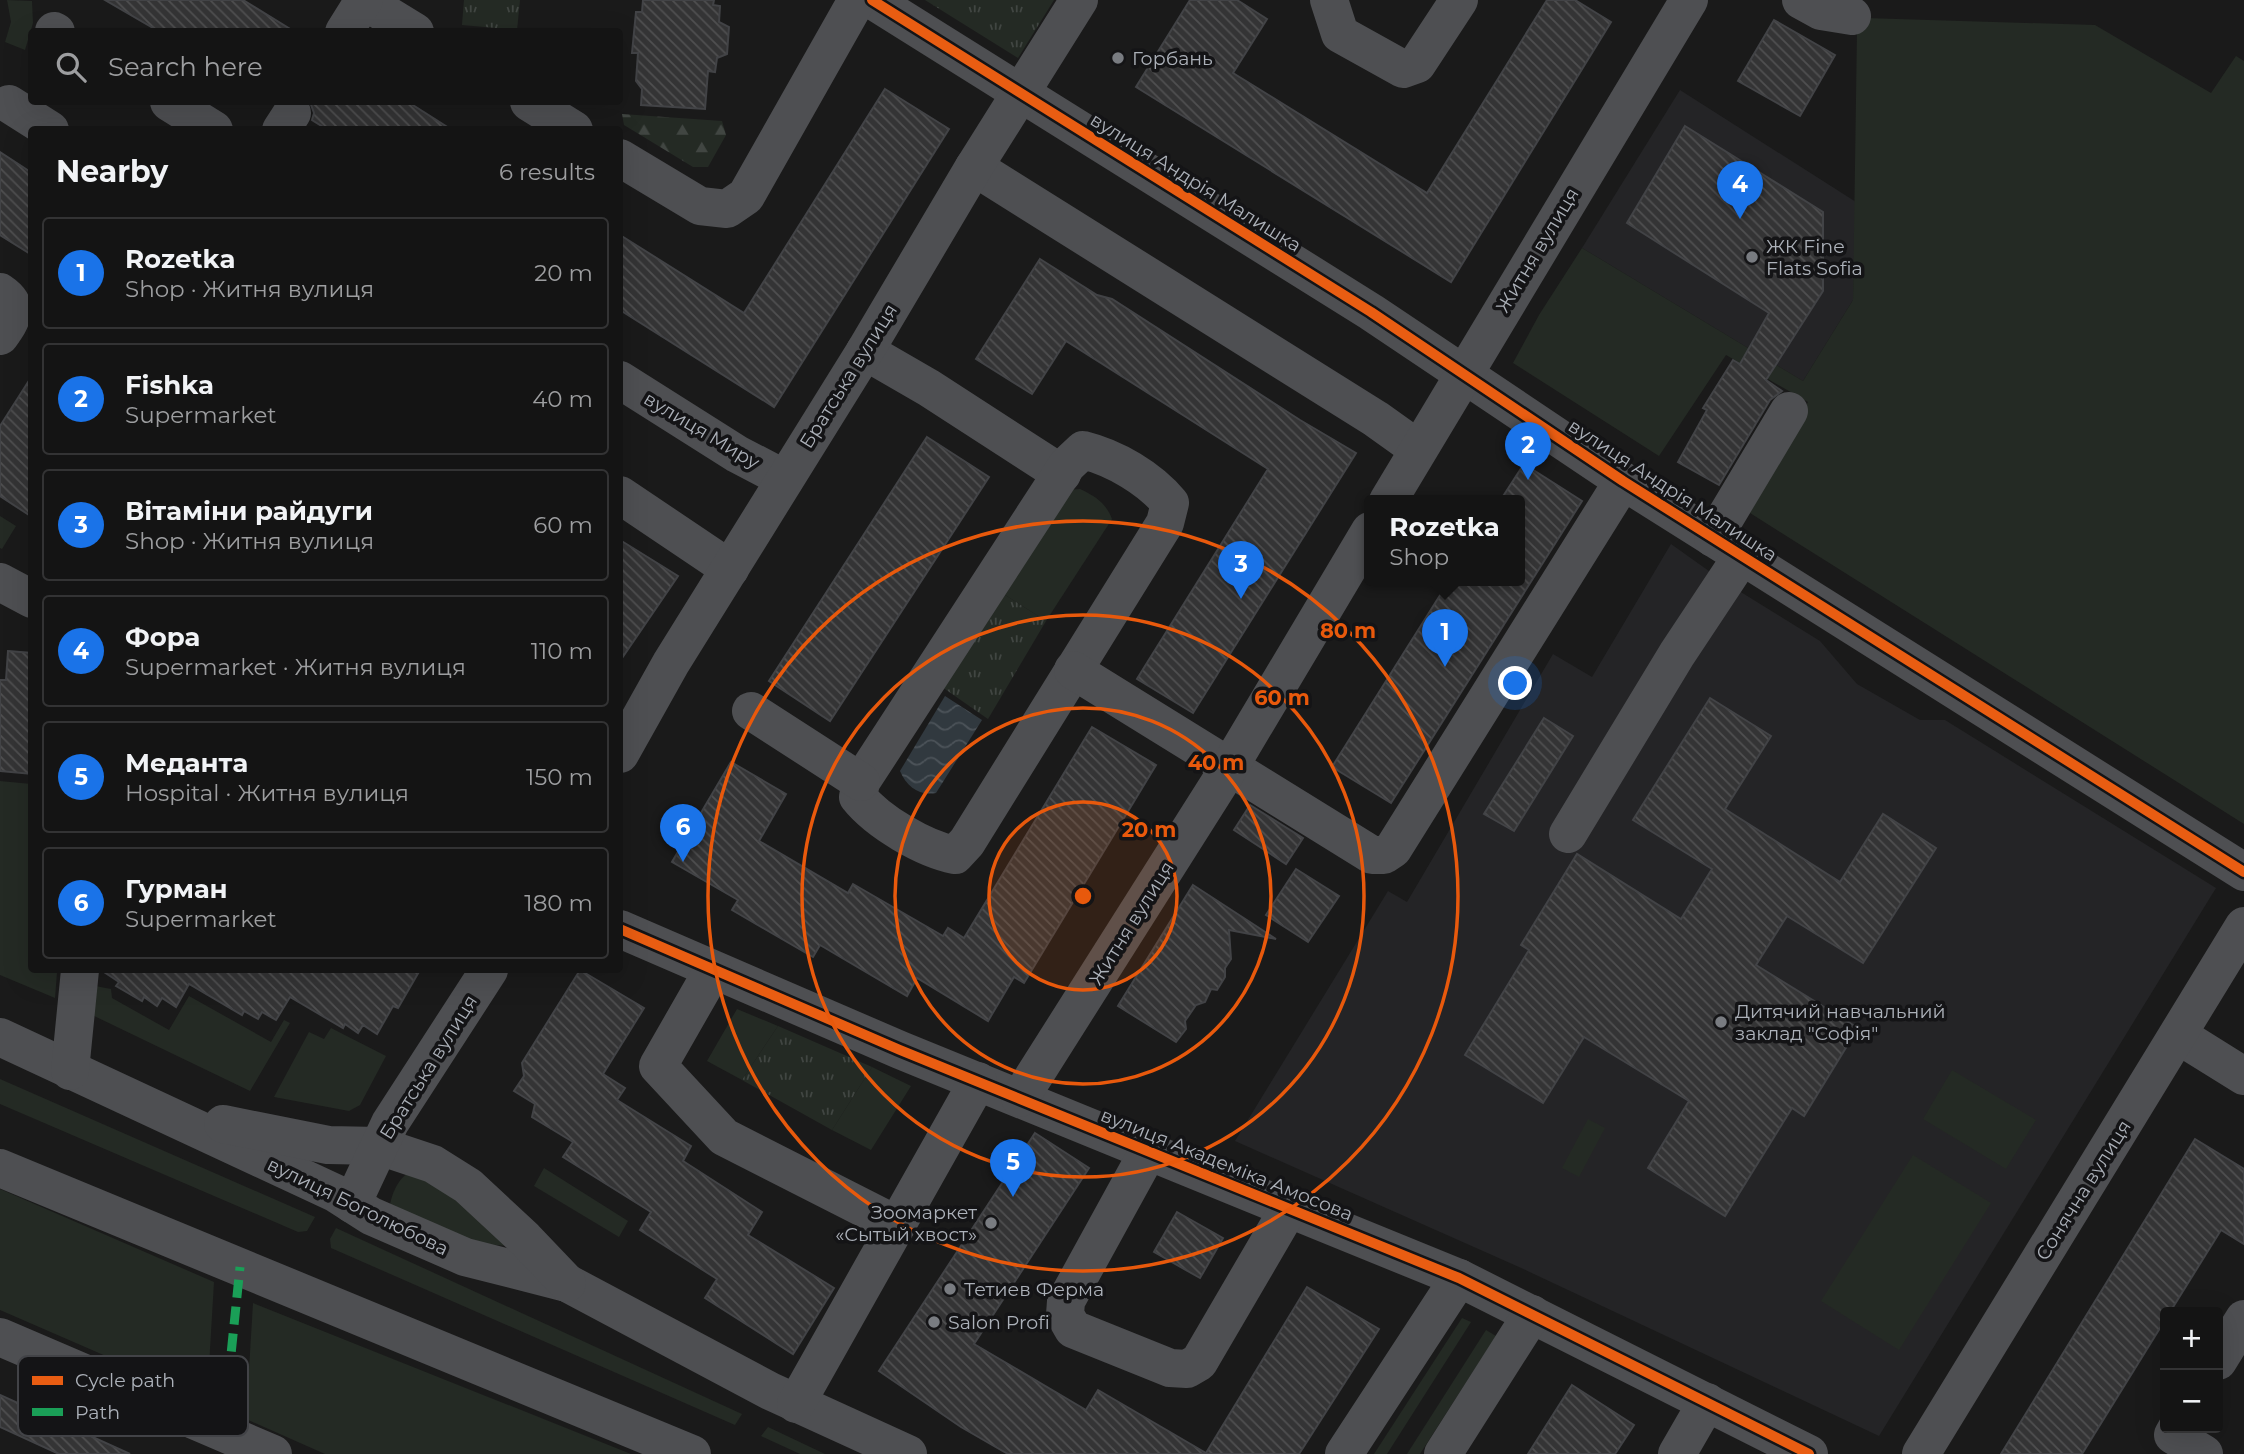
<!DOCTYPE html>
<meta charset="utf-8">
<style>
:root{--surface:#141414;--page:#1d1d1d;--text:#f1f3f6;--muted:#9d9ea0;--line:#333334;--accent:#1a73e8}
body{margin:0;font-family:Montserrat,sans-serif;background:var(--page);color:var(--text)}
.controls{position:absolute;right:21px;bottom:21px;display:grid;overflow:hidden;border-radius:7px;box-shadow:0 7px 28px #0002}
.controls button{width:63px;height:63px;display:grid;place-items:center;padding:0;border:0;border-bottom:2px solid var(--line);background:var(--surface);color:var(--text);font:35px sans-serif}
.you{position:absolute;left:1516px;top:684px;width:24px;height:24px;margin:-18px;border:5px solid #fff;border-radius:50%;background:#1a73e8;box-shadow:0 0 0 10px #1a73e833}
.badge{display:grid;place-items:center;width:46px;height:46px;border-radius:50%;background:var(--accent);color:#fff;font-size:23px;font-weight:700}
.pin{position:absolute;translate:-50% -58px;filter:drop-shadow(0 2px 4px #0008)}
.pin::after{content:'';position:absolute;top:37px;width:24px;height:21px;background:inherit;clip-path:polygon(0 0,100% 0,50% 100%)}
.popup{position:absolute;left:1364px;top:495px;width:161px;height:91px;box-sizing:border-box;display:grid;place-content:center;border-radius:7px;background:var(--surface);filter:drop-shadow(0 2px 5px #0005);font-size:23px;white-space:nowrap;color:var(--muted)}
.popup b{font-size:26px;color:var(--text)}
.popup::after{content:'';position:absolute;left:50%;top:100%;margin-left:-14px;border:14px solid transparent;border-top-color:var(--surface)}
.list{margin:0;padding:0;list-style:none}
h2{display:flex;justify-content:space-between;align-items:center;height:91px;margin:0;padding:0 28px;font-size:30px}
h2 small{font-size:23px;font-weight:400;color:var(--muted)}
.list li{display:grid;grid-template-columns:46px 1fr auto;gap:21px;align-items:center;box-sizing:border-box;height:112px;margin:0 14px 14px;padding:0 14px;border:2px solid var(--line);border-radius:7px}
.list b{display:block;font-size:26px;white-space:nowrap}
.list p{margin:0;font-size:23px;white-space:nowrap;color:var(--muted)}
.list em{font-size:23px;font-style:normal;color:var(--muted)}
.icon{flex:none;width:38px;height:38px;fill:none;stroke:currentColor;stroke-width:2;stroke-linecap:round;stroke-linejoin:round}
.map{position:relative;flex:none;width:2244px;height:1454px;overflow:hidden}
.search{position:absolute;background:var(--surface);box-shadow:0 7px 28px #0002;left:28px;top:28px;width:595px;height:77px;display:flex;align-items:center;gap:18px;box-sizing:border-box;padding:0 24px;border-radius:7px;color:var(--muted);font-size:26px}
.panel{position:absolute;background:var(--surface);box-shadow:0 7px 28px #0002;left:28px;top:126px;width:595px;height:847px;border-radius:7px}
.map>svg:first-child{display:block}
.built{fill:#242426}
.grass{fill:#242a24}
.forest{fill:url(#forest-firs)}
.park{fill:url(#park-tufts)}
.water{fill:url(#water-waves)}
.building{fill:url(#building-back-hatch);stroke:#424346;stroke-width:2}
.lines{fill:none;stroke-linecap:round;stroke-linejoin:round}
.minor{stroke:#4e4f52;stroke-width:38}
.quiet{stroke:#1a9f57;stroke-width:9;stroke-dasharray:18 9;stroke-linecap:butt}
.cycleway-casing{stroke:#141416;stroke-width:15}
.cycleway{stroke:#e95d12;stroke-width:10}
.ring{fill:none;stroke:#e8590c;stroke-width:3.5}
.poi-dot{fill:#797c81;stroke:#141416;stroke-width:2.5}
.labels{text-anchor:middle;stroke-width:7;stroke-linejoin:round;paint-order:stroke}
.poi-label{font-size:19px;fill:#acb1b9;stroke:#141416;text-anchor:start}
.street-label{font-size:19px;fill:#acb1b9;stroke:#141416}
.key{fill:#141416;stroke:#424347;stroke-width:2}
.key-label{font-size:19px;fill:#acb1b9}
.centre{fill:#e8590c;stroke:#141416;stroke-width:3.5}
.ring-label{font-size:21px;text-anchor:middle;font-weight:bold;fill:#e8590c;stroke:#141416;stroke-width:7;stroke-linejoin:round;paint-order:stroke}
</style>
<div class="map">
<svg width="2244" height="1454" viewBox="0 0 2244 1454">
<defs>
<pattern id="forest-firs" width="22" height="20" patternUnits="userSpaceOnUse" patternTransform="scale(1.75)"><rect width="22" height="20" fill="#242a24"/><path d="M5 1l3.5 6h-7zM16 11l3.5 6h-7z" fill="#414642"/></pattern>
<pattern id="park-tufts" width="24" height="20" patternUnits="userSpaceOnUse" patternTransform="scale(1.75)"><rect width="24" height="20" fill="#242a24"/><path d="M3 7l-1-3M5 7V3M7 7l1-3M15 17l-1-3M17 17v-4M19 17l1-3" fill="none" stroke="#414642"/></pattern>
<pattern id="water-waves" width="16" height="10" patternUnits="userSpaceOnUse" patternTransform="scale(1.75)"><rect width="16" height="10" fill="#31393f"/><path d="M0 5q4-4 8 0t8 0" fill="none" stroke="#4c5359"/></pattern>
<pattern id="building-back-hatch" width="6" height="6" patternUnits="userSpaceOnUse" patternTransform="scale(1.75)"><rect width="6" height="6" fill="#343435"/><path d="M-1 5l2 2M0 0l6 6M5-1l2 2" fill="none" stroke="#4f4f50"/></pattern>
</defs>
<rect width="100%" height="100%" fill="#1a1a1a"/>
<g class="built">
<path d="M1680 90 1856 202 1853 300 1803 381 1582 248Z"/>
<path d="M1671 544 1723 581 1820 641 1857 684 1920 720H1945L2216 888 1879 1436 1519 1267 1235 1141 1388 891 1407 902 1553 654 1592 677Z"/>
</g>
<g class="grass">
<path d="M7 0 32 1 33 23 25 50 5 42 11 22Z"/>
<path d="M1865 18 2095 25 2211 93 2236 56 2244 61V824L1750 513 1808 402 1726 355 1659 456 1513 363 1539 315 1582 248 1803 381 1853 300 1857 31Z"/>
<path d="M1080 489C1095 496 1106 503 1112 519L1046 621 1002 593 1066 490Z"/>
<path d="M0 516 16 526 2 549 0 548Z"/>
<path d="M0 781 31 784 32 970 57 972 55 998 0 975Z"/>
<path d="M90 985 111 989 112 998 169 1030 189 996 271 1042 284 1020 290 1023 250 1091 88 1013Z"/>
<path d="M737 1009 778 1026 742 1080 707 1061Z"/>
<path d="M331 1028 386 1056 360 1105 349 1111 274 1097 309 1032 324 1039Z"/>
<path d="M872 1067 911 1086 871 1150 832 1130Z"/>
<path d="M1952 1070 2036 1120 2006 1169 1923 1119Z"/>
<path d="M0 1079 315 1217 307 1231 298 1232 0 1104Z"/>
<path d="M1588 1119 1605 1128 1579 1177 1562 1168Z"/>
<path d="M1913 1155 1991 1203 1899 1350 1821 1301Z"/>
<path d="M544 1168 628 1221 619 1237 534 1186Z"/>
<path d="M416 1170 517 1247 451 1241 390 1205C392 1192 401 1172 416 1170Z"/>
<path d="M0 1189 214 1282 207 1400 0 1310Z"/>
<path d="M336 1228 742 1414 735 1425 331 1248 330 1239Z"/>
<path d="M253 1303 631 1454H325L246 1419Z"/>
<path d="M1462 1318 1471 1322 1387 1454H1374Z"/>
<path d="M1486 1330 1496 1336 1420 1454H1407Z"/>
<path d="M768 1427 825 1454H800L761 1436Z"/>
</g>
<path class="forest" d="M622 114 722 121 726 135 708 167H693L624 125Z"/>
<g class="park">
<path d="M464 0H520L517 30 462 25Z"/>
<path d="M925 0H1054L1018 58Z"/>
<path d="M1002 593 1046 621 988 719 942 687Z"/>
<path d="M778 1026 872 1067 832 1130 742 1080Z"/>
</g>
<path class="water" d="M945 696 982 720 936 793C919 796 907 787 900 771Z"/>
<g class="building">
<path d="M105 0H243L295 32H160Z"/>
<path d="M643 0H714L713 5 720 6 719 22 729 27 727 54 717 58 715 72 708 71 705 109 641 105 642 89 636 81 638 53H632L636 12H642Z"/>
<path d="M1190 0H1237L1267 19 1233 73 1427 193 1547 0H1575L1611 22 1451 282 1136 87Z"/>
<path d="M1774 20 1835 55 1800 116 1738 81Z"/>
<path d="M885 89 949 129 774 407 620 310V235L744 313Z"/>
<path d="M310 102H408L452 130H328L312 120 314 113Z"/>
<path d="M1685 126 1823 212V291L1766 380 1782 391 1770 400 1719 485 1678 462 1707 410 1703 408 1733 360 1740 364 1769 313 1627 223Z"/>
<path d="M0 152 32 173V255L0 235Z"/>
<path d="M1040 259 1097 295 1112 299 1300 420 1356 453 1193 713 1137 679 1268 469 1066 341 1032 394 976 359Z"/>
<path d="M32 376V517L0 496V426Z"/>
<path d="M927 437 989 477 830 721 769 681Z"/>
<path d="M1524 464 1582 501 1391 803 1332 767 1449 581H1520V501H1500Z"/>
<path d="M620 540 678 576 620 661Z"/>
<path d="M8 651 32 653V774L0 771V680H6Z"/>
<path d="M1710 698 1771 736 1725 809 1840 882 1883 814 1936 848 1863 963 1787 916 1756 965 1858 1028 1804 1116 1792 1108 1725 1216 1648 1168 1689 1101 1584 1037 1543 1103 1465 1055 1529 950 1521 945 1577 854 1681 919 1712 869 1633 820Z"/>
<path d="M1544 718 1573 736 1514 831 1484 814Z"/>
<path d="M1092 727 1156 765 1024 983 1014 977 988 1021 917 978 907 996 820 945 813 957 732 910 738 900 672 862 731 762 786 794 759 841 848 893 853 884 943 936 948 928 964 938Z"/>
<path d="M1250 805 1303 838 1286 864 1234 830Z"/>
<path d="M1296 869 1339 896 1308 942 1266 915Z"/>
<path d="M1193 885 1276 939 1229 930 1231 959 1225 968V977L1217 990 1211 989 1205 1002 1196 1005 1185 1021 1186 1029 1176 1042 1118 1006Z"/>
<path d="M101 970H420L398 1008 393 1006 377 1034 363 1025 358 1033 345 1024 343 1028 290 997 276 1020 262 1012 258 1019 244 1011 242 1015 189 984 176 1007 162 998 157 1006 144 997 142 1001 116 986 119 982Z"/>
<path d="M580 970 644 1008 603 1074 625 1088 617 1100 691 1146 683 1161 762 1212 748 1235 834 1288 793 1354 705 1298 717 1279 640 1230 651 1212 563 1157 573 1142 532 1117 535 1104 514 1091 524 1076 522 1063Z"/>
<path d="M1035 1133 1089 1168 974 1344 1086 1410 1098 1390 1206 1453 1307 1287 1379 1329 1299 1454H1008L961 1427 879 1371Z"/>
<path d="M2195 1139 2244 1169V1244L2221 1230 2170 1312H2165V1320L2082 1454H2001Z"/>
<path d="M1177 1212 1223 1238 1200 1278 1154 1252Z"/>
<path d="M1572 1385 1634 1425 1615 1454H1528Z"/>
<path d="M0 1395 130 1454H59L0 1427Z"/>
</g>
<g class="lines">
<g class="minor">
<path d="M363 0 415 32"/>
<path d="M872 0 1371 312 1623 481 2244 872"/>
<path d="M1329 0 1340 34 1403 69 1417 64 1459 0"/>
<path d="M1801 0 1821 11 1852 16"/>
<path d="M54 31 56 32"/>
<path d="M344 32 364 0"/>
<path d="M169 102 214 130"/>
<path d="M529 102 574 130"/>
<path d="M9 104 50 130"/>
<path d="M281 130 292 113"/>
<path d="M620 158 700 206 727 209 746 196 857 0"/>
<path d="M974 167 1376 419 1418 449"/>
<path d="M0 292C21 306 12 319 0 336"/>
<path d="M865 351 929 388 1062 474"/>
<path d="M620 380 737 454 785 479"/>
<path d="M1083 450C1115 458 1149 478 1170 503L1165 523 967 842 955 855C924 849 878 822 858 797L861 782 1067 465Z"/>
<path d="M620 495 730 569"/>
<path d="M1388 501 1689 0"/>
<path d="M1713 538 1789 411"/>
<path d="M0 582 32 599"/>
<path d="M1073 670 1372 855H1384L1393 849 1623 481"/>
<path d="M751 711 861 782"/>
<path d="M620 754 671 663 865 351 974 167 1079 0"/>
<path d="M1568 834 1677 654 1742 556"/>
<path d="M620 929 900 1050 1459 1278 1809 1454"/>
<path d="M713 970 658 1066 724 1137 897 1225"/>
<path d="M2178 1035 2244 1076"/>
<path d="M0 1037 335 1193 371 1216 465 1257 567 1283 770 1391 908 1454"/>
<path d="M70 1071 80 970"/>
<path d="M1020 1098 1227 771 1370 531"/>
<path d="M223 1124 328 1145 379 1146 433 1164 468 1186 525 1239 567 1283"/>
<path d="M1149 1150 1066 1301 1065 1315 1073 1329 1170 1368 1187 1369 1199 1362 1289 1208"/>
<path d="M0 1168 692 1454"/>
<path d="M352 1204 390 1123 489 970"/>
<path d="M0 1337 273 1454"/>
<path d="M2218 1361 2244 1319"/>
<path d="M796 1404 978 1081"/>
<path d="M2177 1428 2173 1435 2204 1454"/>
<path d="M1344 1454 1459 1278"/>
<path d="M1443 1454 1532 1314"/>
<path d="M1677 1454 1707 1402"/>
<path d="M1921 1454 2244 926"/>
</g>
<path class="quiet" d="M223 1432 240 1267"/>
<g class="cycleway-casing">
<g id="cycleway">
<path d="M872 0 1371 312 1623 481 2244 872"/>
<path d="M620 929 900 1050 1459 1278 1809 1454"/>
</g>
</g>
<use href="#cycleway" class="cycleway"/>
</g>
<circle cx="1083" cy="896" r="94" fill="#e8590c" fill-opacity=".12"/>
<g class="ring">
<circle cx="1083" cy="896" r="94"/>
<circle cx="1083" cy="896" r="188"/>
<circle cx="1083" cy="896" r="281"/>
<circle cx="1083" cy="896" r="375"/>
</g>
<g class="poi-dot">
<circle cx="1118" cy="58" r="7"/>
<circle cx="1752" cy="257" r="7"/>
<circle cx="1721" cy="1022" r="7"/>
<circle cx="991" cy="1223" r="7"/>
<circle cx="950" cy="1289" r="7"/>
<circle cx="934" cy="1322" r="7"/>
</g>
<g class="labels">
<g class="poi-label">
<text x="1132" y="65">Горбань</text>
<text x="1766" y="253">ЖК Fine<tspan x="1766" dy="22">Flats Sofia</tspan></text>
<text x="1735" y="1018">Дитячий навчальний<tspan x="1735" dy="22">заклад "Софія"</tspan></text>
<text x="977" y="1219" text-anchor="end">Зоомаркет<tspan x="977" dy="22">«Сытый хвост»</tspan></text>
<text x="964" y="1296">Тетиев Ферма</text>
<text x="948" y="1329">Salon Profi</text>
</g>
<g class="street-label">
<text transform="translate(1196 182) rotate(32)" y="7">вулиця Андрія Малишка</text>
<text transform="translate(1537 250) rotate(-59)" y="7">Житня вулиця</text>
<text transform="translate(848 376) rotate(-58)" y="7">Братська вулиця</text>
<text transform="translate(702 430) rotate(31)" y="7">вулиця Миру</text>
<text transform="translate(1673 490) rotate(33)" y="7">вулиця Андрія Малишка</text>
<text transform="translate(1131 923) rotate(-58)" y="7">Житня вулиця</text>
<text transform="translate(428 1067) rotate(-58)" y="7">Братська вулиця</text>
<text transform="translate(1227 1164) rotate(22)" y="7">вулиця Академіка Амосова</text>
<text transform="translate(2083 1190) rotate(-58)" y="7">Сонячна вулиця</text>
<text transform="translate(358 1206) rotate(26)" y="7">вулиця Боголюбова</text>
</g>
</g>
<rect x="18" y="1356" width="230" height="80" rx="10" class="key"/>
<rect x="32" y="1376" width="31" height="9" fill="#e95d12"/>
<rect x="32" y="1408" width="31" height="8" fill="#1a9f57"/>
<g class="key-label">
<text x="75" y="1387">Cycle path</text>
<text x="75" y="1419">Path</text>
</g>
<circle cx="1083" cy="896" r="10" class="centre"/>
<g class="ring-label">
<text x="1348" y="638">80 m</text>
<text x="1282" y="705">60 m</text>
<text x="1216" y="770">40 m</text>
<text x="1149" y="837">20 m</text>
</g>
</svg>
<div class="controls">
<button>+</button>
<button>−</button>
</div>
<div class="you"></div>
<div class="pin badge" style="left:1445px;top:667px">1</div>
<div class="popup"><b>Rozetka</b>Shop</div>
<div class="pin badge" style="left:1528px;top:480px">2</div>
<div class="pin badge" style="left:1241px;top:599px">3</div>
<div class="pin badge" style="left:1740px;top:219px">4</div>
<div class="pin badge" style="left:1013px;top:1197px">5</div>
<div class="pin badge" style="left:683px;top:862px">6</div>
<div class="search"><svg class="icon" aria-label="search" viewBox="0 0 24 24"><circle cx="10" cy="10" r="6"/><path d="M15 15l6 6"/></svg>Search here</div>
<section class="panel">
<h2>Nearby<small>6 results</small></h2>
<ul class="list">
<li><span class="badge">1</span><div><b>Rozetka</b><p>Shop · Житня вулиця</p></div><em>20 m</em></li>
<li><span class="badge">2</span><div><b>Fishka</b><p>Supermarket</p></div><em>40 m</em></li>
<li><span class="badge">3</span><div><b>Вітаміни райдуги</b><p>Shop · Житня вулиця</p></div><em>60 m</em></li>
<li><span class="badge">4</span><div><b>Фора</b><p>Supermarket · Житня вулиця</p></div><em>110 m</em></li>
<li><span class="badge">5</span><div><b>Меданта</b><p>Hospital · Житня вулиця</p></div><em>150 m</em></li>
<li><span class="badge">6</span><div><b>Гурман</b><p>Supermarket</p></div><em>180 m</em></li>
</ul>
</section>
</div>
